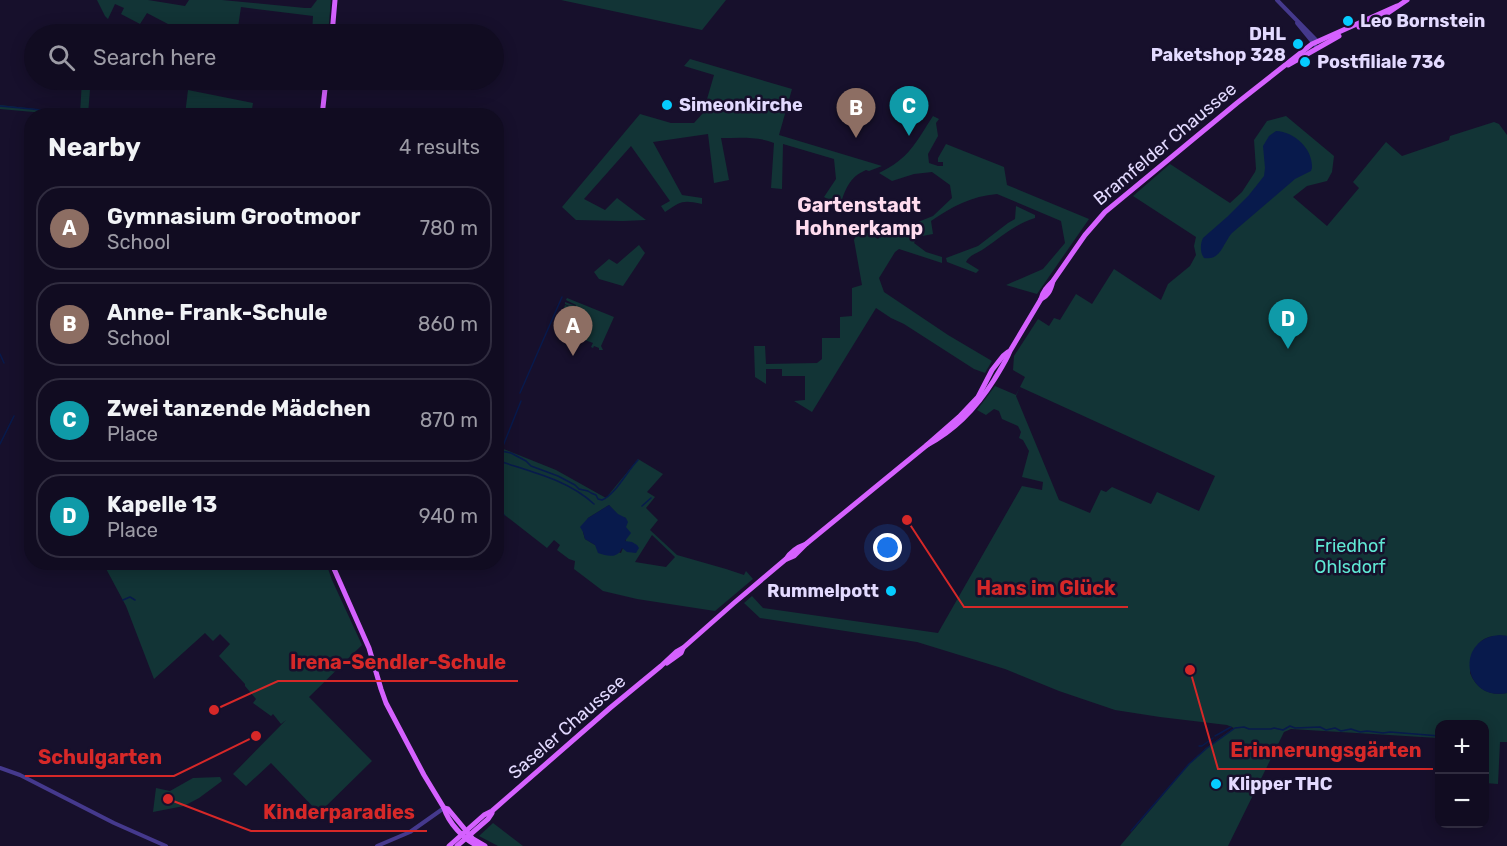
<!DOCTYPE html>
<meta charset="utf-8">
<style>
:root{--surface:#110c21;--page:#1e1a2e;--text:#f1f3f6;--muted:#9c9ba5;--line:#302c3f;--accent:#06ccff}
body{margin:0;font-family:Rubik,sans-serif;background:var(--page);color:var(--text)}
.controls{position:absolute;right:18px;bottom:18px;display:grid;overflow:hidden;border-radius:12px;box-shadow:0 3px 15px #0003}
.controls button{width:54px;height:54px;display:grid;place-items:center;padding:0;border:0;border-bottom:2px solid var(--line);background:var(--surface);color:var(--text);font:30px sans-serif}
.you{position:absolute;left:888px;top:548px;width:21px;height:21px;margin:-15px;border:4px solid #fff;border-radius:50%;background:#1a73e8;box-shadow:0 0 0 9px #1a73e833}
.badge{display:grid;place-items:center;width:39px;height:39px;border-radius:50%;background:var(--accent);color:#fff;font-size:20px;font-weight:700}
.pin{position:absolute;translate:-50% -50px;filter:drop-shadow(0 2px 3px #0008)}
.pin::after{content:'';position:absolute;top:32px;width:21px;height:18px;background:inherit;clip-path:polygon(0 0,100% 0,50% 100%)}
.list{margin:0;padding:0;list-style:none}
h2{display:flex;justify-content:space-between;align-items:center;height:78px;margin:0;padding:0 24px;font-size:26px}
h2 small{font-size:20px;font-weight:400;color:var(--muted)}
.list li{display:grid;grid-template-columns:39px 1fr auto;gap:18px;align-items:center;box-sizing:border-box;height:84px;margin:0 12px 12px;padding:0 12px;border:2px solid var(--line);border-radius:24px}
.list b{display:block;font-size:22px;white-space:nowrap}
.list p{margin:0;font-size:20px;white-space:nowrap;color:var(--muted)}
.list em{font-size:20px;font-style:normal;color:var(--muted)}
.icon{flex:none;width:33px;height:33px;fill:none;stroke:currentColor;stroke-width:2;stroke-linecap:round;stroke-linejoin:round}
.map{position:relative;flex:none;width:1507px;height:846px;overflow:hidden}
.search{position:absolute;background:var(--surface);box-shadow:0 3px 15px #0003;left:24px;top:24px;width:480px;height:66px;display:flex;align-items:center;gap:15px;box-sizing:border-box;padding:0 21px;border-radius:33px;color:var(--muted);font-size:22px}
.panel{position:absolute;background:var(--surface);box-shadow:0 3px 15px #0003;left:24px;top:108px;width:480px;height:462px;border-radius:24px}
.map>svg:first-child{display:block}
.green{fill:#123436;fill-rule:evenodd}
.water{fill:#081a4c}
.lines{fill:none;stroke-linecap:round;stroke-linejoin:round}
.stream{stroke:#081a4c;stroke-width:1.5}
.minor{stroke:#45398d;stroke-width:4}
.major{stroke:#d561ff;stroke-width:5}
.poi-dot{fill:#06ccff;stroke:#17102c;stroke-width:2}
.labels{text-anchor:middle;stroke-width:5;stroke-linejoin:round;paint-order:stroke}
.poi-label{font-size:18px;font-weight:bold;fill:#e3daff;stroke:#17102c;text-anchor:start}
.street-label{font-size:18px;fill:#e3daff;stroke:#17102c}
.park-label{font-size:18px;fill:#5fe7d3;stroke:#17102c}
.neighbourhood-label{font-size:20px;font-weight:bold;fill:#ffdcef;stroke:#17102c}
.leader{fill:none;stroke:#d62828;stroke-width:2}
.callout-dot{fill:#d62828;stroke:#17102c;stroke-width:2}
.callout-label{font-size:20px;text-anchor:middle;font-weight:bold;fill:#d62828;stroke:#17102c;stroke-width:5;stroke-linejoin:round;paint-order:stroke}
</style>
<div class="map">
<svg width="1507" height="846" viewBox="0 0 1507 846">
<rect width="100%" height="100%" fill="#17102c"/>
<g class="green">
<path d="M97 0H148L185 6 189 0H222L305 8H311L317 0H331L328 34H312L313 16 241 7 237 34H187L147 13 140 24 121 14 124 8 115 4 108 19 105 16Z"/>
<path d="M561 0H726L702 30Z"/>
<path d="M690 59 792 89 779 135 882 166 869 171 866 170C849 177 845 190 840 206L824 197 836 179 834 159 783 144 782 189 771 188 774 143C758 136 738 138 721 138L729 180 714 183 708 134 653 142 682 195 702 198V204C682 200 682 201 665 212L661 206 670 201 631 146 584 199 605 210 617 198 646 220 623 221 576 220 562 207 640 114 671 123H694L703 113 714 75 684 66Z"/>
<path d="M82 80H89L88 89H90L88 115H67L0 109V105L80 114Z"/>
<path d="M188 90 253 103 251 115H185Z"/>
<path d="M933 116 939 119 936 123 938 136 928 154 929 163 938 166H943V162H938V158L946 144 1004 167 1007 185 1089 219 1037 294 1006 285 1043 269 1065 243 1061 221 997 194C972 196 951 207 931 221L933 234 917 237 914 243 926 252 942 257V263L899 249 895 252 879 278 884 292 948 335 992 361 985 373 974 369 904 324 891 318 876 308 812 412 794 401 805 400V376H782V369H766V384L755 377 754 346H765L766 364 817 363 822 359V338H840V317L852 316V288L862 285 854 240 856 235 864 231 878 239 883 233 890 237 903 228 933 216 952 198 950 185 932 172 914 174 892 181 879 173C909 159 916 142 933 116Z"/>
<path d="M1286 116 1334 156 1332 172 1327 181 1307 186 1293 197 1327 226 1359 188 1353 182 1386 142 1402 156 1449 140 1450 136 1494 122 1499 124 1507 135V636C1475 634 1476 647 1470 673 1477 690 1490 696 1507 693V742H1500L1498 784 1485 783C1485 775 1489 770 1489 761L1485 757 1484 724H1440L1439 789 1436 788 1438 738 1291 729 1284 732 1228 846H1120L1189 764 1206 748 1234 728 1227 725 1160 717 1115 710 1059 691 1005 669 917 642 760 618 744 603 752 596 763 608 938 633 1022 486 1042 490 1043 482 1022 477 1029 451 1023 440 1019 438 1021 432 1018 426 1002 419 999 411 994 409 986 415 977 410 995 386 1016 395 1025 377 1013 370 1014 356 1038 319 1049 326 1054 318 1060 320 1076 294 1092 304 1114 269 1161 300 1168 284 1190 266 1196 255 1194 246 1196 237 1133 196 1170 164 1230 203 1242 192 1255 172 1256 169 1254 140 1267 121ZM1020 387 1215 476 1199 511 1157 492 1151 504 1112 487 1106 492 1101 490 1090 513 1059 500 1016 396Z"/>
<path d="M1016 206 1035 215V218C1015 224 1001 237 985 248 978 253 969 255 966 262L979 270 976 273 947 262 946 258 978 246 1008 223 1015 219Z"/>
<path d="M639 245 645 253 623 286 599 279 594 272 609 259 617 264Z"/>
<path d="M567 298 614 317 601 346 603 350H599V348L594 346 593 348 591 347 593 343 582 339 581 341 578 340 580 336 571 330 572 328 568 325 569 322 560 318 565 305 575 309 565 304V302L576 306V305L566 300Z"/>
<path d="M496 446 556 470 606 498 638 459 663 474 647 492 655 497 646 508 658 520 650 530 677 555 726 569 744 575 746 571 753 579 715 611 637 599 603 591 574 569 575 561 569 559 557 550 560 545 554 540 547 548 497 509ZM609 505 619 516 626 518V540L621 553 595 545 585 539 583 532 588 518ZM652 535 675 557 666 567 635 562Z"/>
<path d="M103 563H326L332 580 362 645 309 697 372 761 319 813 271 763 246 786 233 774 286 720 281 724 273 714 271 716 253 703 256 699 245 686V684L219 656 230 644 220 634 213 641 205 633 154 679 126 606Z"/>
<path d="M220 777 222 781 199 798 184 806 153 812 156 788 170 791 193 778Z"/>
<path d="M493 823 523 846H498L479 836Z"/>
</g>
<g class="water">
<path d="M1276 131C1295 132 1313 149 1312 168L1311 171 1295 179 1232 233C1223 243 1221 261 1204 258 1200 253 1200 244 1203 238L1227 217 1249 195 1264 176 1265 168 1263 146 1269 136Z"/>
<path d="M609 505 618 514 626 518 628 522 626 527 631 533 625 541 632 542 637 545 639 548 636 553 627 552 622 548C618 559 607 556 598 553L595 545 585 539 583 532 580 527 588 518Z"/>
<path d="M1500 635 1507 636V693C1463 702 1454 638 1500 635Z"/>
</g>
<g class="lines">
<g class="stream">
<path d="M0 106 83 114"/>
<path d="M86 115 96 116"/>
<path d="M0 354 4 363"/>
<path d="M520 393 562 297"/>
<path d="M0 444 14 416"/>
<path d="M501 451 511 453 526 461 531 466 558 476 575 485 579 489 588 491 591 493 596 495 598 499 602 500C616 494 627 471 638 460"/>
<path d="M496 458 501 451 521 401"/>
<path d="M499 461C532 472 568 480 594 504"/>
<path d="M642 506 651 498"/>
<path d="M496 509 504 515"/>
<path d="M123 600 130 597 135 600"/>
<path d="M1215 736 1231 727"/>
<path d="M1199 746H1202L1213 738"/>
<path d="M1131 831 1189 764 1207 748 1235 728 1244 727 1249 729H1271L1274 728 1283 730 1290 726 1295 728 1320 727 1326 730 1335 728 1341 731 1351 729 1360 732 1367 731 1383 733 1390 732 1440 736"/>
</g>
<g class="minor">
<path d="M1277 0 1318 42"/>
<path d="M1297 23 1315 45"/>
<path d="M0 768 20 775 114 823 166 846"/>
<path d="M377 846 410 832 444 808"/>
</g>
<g class="major">
<path d="M1359 27 1382 17 1407 0"/>
<path d="M332 34 335 0"/>
<path d="M1288 65 1339 36"/>
<path d="M322 116 326 80"/>
<path d="M1041 299C1049 295 1051 289 1053 281"/>
<path d="M927 445C956 430 977 407 994 380 1000 370 1006 361 1010 351L1041 299C1043 291 1047 287 1053 281L1085 235 1105 212 1237 103 1312 44 1397 6"/>
<path d="M787 559 794 556 806 544 927 445 959 417 978 397 992 370 1003 356 1008 352"/>
<path d="M331 562 369 648 381 689 386 703 424 775 444 808 448 809 473 839 485 846"/>
<path d="M667 663 681 653 683 648"/>
<path d="M444 808C448 822 464 840 478 846"/>
<path d="M449 846 484 815 492 811 610 708 661 666 676 652 683 648 734 603 786 559C791 551 797 547 806 544"/>
<path d="M457 846 488 819 492 813"/>
</g>
</g>
<g class="poi-dot">
<circle cx="1348" cy="21" r="6"/>
<circle cx="1298" cy="44" r="6"/>
<circle cx="1305" cy="62" r="6"/>
<circle cx="667" cy="105" r="6"/>
<circle cx="891" cy="591" r="6"/>
<circle cx="1216" cy="784" r="6"/>
</g>
<g class="labels">
<g class="poi-label">
<text x="1360" y="27">Leo Bornstein</text>
<text x="1286" y="40" text-anchor="end">DHL<tspan x="1286" dy="21">Paketshop 328</tspan></text>
<text x="1317" y="68">Postfiliale 736</text>
<text x="679" y="111">Simeonkirche</text>
<text x="879" y="597" text-anchor="end">Rummelpott</text>
<text x="1228" y="790">Klipper THC</text>
</g>
<g class="street-label">
<text transform="translate(1165 144) rotate(-40)" y="6">Bramfelder Chaussee</text>
<text transform="translate(567 727) rotate(-41)" y="6">Saseler Chaussee</text>
</g>
<g class="park-label">
<text x="1350" y="552">Friedhof<tspan x="1350" dy="21">Ohlsdorf</tspan></text>
</g>
<g class="neighbourhood-label">
<text x="859" y="212">Gartenstadt<tspan x="859" dy="23">Hohnerkamp</tspan></text>
</g>
</g>
<path class="leader" d="M907 520L964 607H1128M214 710L278 681H518M1190 670L1218 769H1433M256 736L174 776H25M168 799L251 831H427"/>
<g class="callout-dot">
<circle cx="907" cy="520" r="6"/>
<circle cx="214" cy="710" r="6"/>
<circle cx="1190" cy="670" r="6"/>
<circle cx="256" cy="736" r="6"/>
<circle cx="168" cy="799" r="6"/>
</g>
<g class="callout-label">
<text x="1046" y="595">Hans im Glück</text>
<text x="398" y="669">Irena-Sendler-Schule</text>
<text x="1326" y="757">Erinnerungsgärten</text>
<text x="100" y="764">Schulgarten</text>
<text x="339" y="819">Kinderparadies</text>
</g>
</svg>
<div class="controls">
<button>+</button>
<button>−</button>
</div>
<div class="you"></div>
<div class="pin badge" style="left:573px;top:356px;background:#8d6e63">A</div>
<div class="pin badge" style="left:856px;top:138px;background:#8d6e63">B</div>
<div class="pin badge" style="left:909px;top:136px;background:#0f9aa8">C</div>
<div class="pin badge" style="left:1288px;top:349px;background:#0f9aa8">D</div>
<div class="search"><svg class="icon" aria-label="search" viewBox="0 0 24 24"><circle cx="10" cy="10" r="6"/><path d="M15 15l6 6"/></svg>Search here</div>
<section class="panel">
<h2>Nearby<small>4 results</small></h2>
<ul class="list">
<li><span class="badge" style="background:#8d6e63">A</span><div><b>Gymnasium Grootmoor</b><p>School</p></div><em>780 m</em></li>
<li><span class="badge" style="background:#8d6e63">B</span><div><b>Anne- Frank-Schule</b><p>School</p></div><em>860 m</em></li>
<li><span class="badge" style="background:#0f9aa8">C</span><div><b>Zwei tanzende Mädchen</b><p>Place</p></div><em>870 m</em></li>
<li><span class="badge" style="background:#0f9aa8">D</span><div><b>Kapelle 13</b><p>Place</p></div><em>940 m</em></li>
</ul>
</section>
</div>
